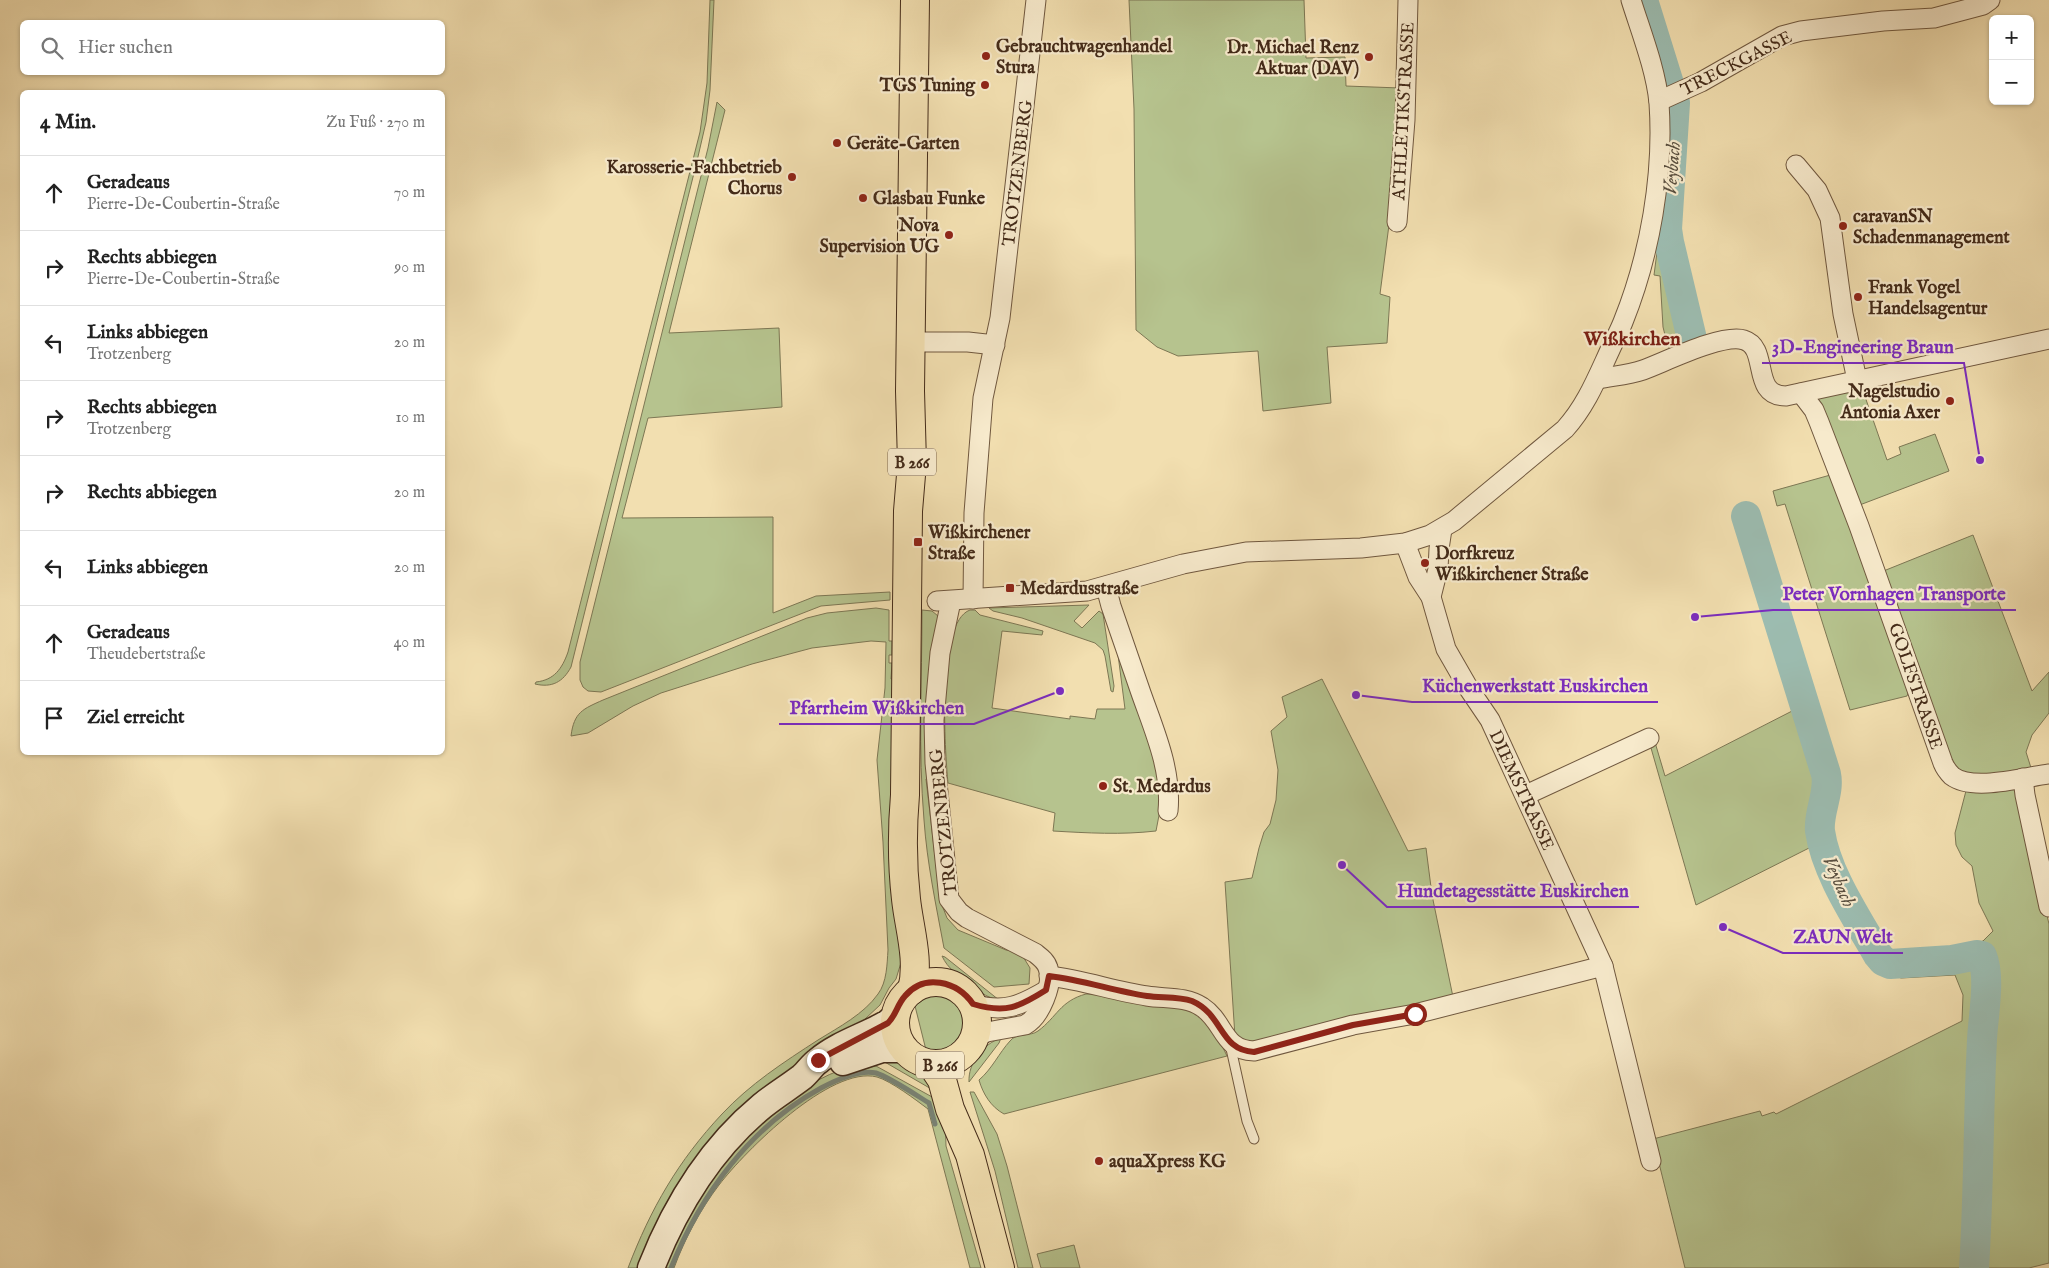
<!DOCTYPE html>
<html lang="de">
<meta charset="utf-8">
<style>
:root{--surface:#fff;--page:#f2f2f2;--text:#222;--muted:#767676;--line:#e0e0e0}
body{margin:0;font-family:"IM FELL English",serif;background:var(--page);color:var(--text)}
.controls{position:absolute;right:15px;top:15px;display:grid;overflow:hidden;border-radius:8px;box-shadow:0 1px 4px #0004}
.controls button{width:45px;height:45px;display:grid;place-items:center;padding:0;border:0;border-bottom:1px solid var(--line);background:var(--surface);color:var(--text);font:25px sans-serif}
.stop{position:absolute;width:15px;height:15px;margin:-11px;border:4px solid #8f2418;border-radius:50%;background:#fff}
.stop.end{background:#8f2418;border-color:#fff;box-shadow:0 1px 5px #0008}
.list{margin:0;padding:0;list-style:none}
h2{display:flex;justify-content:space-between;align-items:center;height:65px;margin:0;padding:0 20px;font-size:21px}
h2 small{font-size:16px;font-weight:400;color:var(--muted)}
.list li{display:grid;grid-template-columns:32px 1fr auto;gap:15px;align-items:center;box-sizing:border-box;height:75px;padding:0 20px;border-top:1px solid var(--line)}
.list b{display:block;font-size:19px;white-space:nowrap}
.list p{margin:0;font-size:16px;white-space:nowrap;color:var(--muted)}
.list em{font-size:16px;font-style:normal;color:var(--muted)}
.icon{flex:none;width:28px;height:28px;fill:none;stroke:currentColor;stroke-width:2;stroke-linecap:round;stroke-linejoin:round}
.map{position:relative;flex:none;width:2049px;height:1268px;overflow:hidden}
.search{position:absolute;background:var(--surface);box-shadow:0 1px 4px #0004;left:20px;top:20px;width:425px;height:55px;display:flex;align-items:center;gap:12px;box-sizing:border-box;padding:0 18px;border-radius:8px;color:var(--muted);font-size:19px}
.panel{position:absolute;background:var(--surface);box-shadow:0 1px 4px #0004;left:20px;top:90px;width:425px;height:665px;border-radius:8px}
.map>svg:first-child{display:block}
.green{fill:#b6c38e;stroke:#7d7754}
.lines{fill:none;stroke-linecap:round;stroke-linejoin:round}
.stream{stroke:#798274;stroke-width:5}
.river{stroke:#9cbcb0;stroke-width:30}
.service-casing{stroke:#70583f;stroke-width:11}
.minor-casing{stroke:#70583f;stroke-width:21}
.secondary-casing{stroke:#442b19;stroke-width:29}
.primary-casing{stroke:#442b19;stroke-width:30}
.service{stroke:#f7eacc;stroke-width:9}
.minor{stroke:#f7eacc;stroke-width:19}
.secondary{stroke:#f7eacc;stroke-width:26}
.primary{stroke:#f2dfb0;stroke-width:28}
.route{stroke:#8f2418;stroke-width:6}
.poi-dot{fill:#8f2418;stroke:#f7eacc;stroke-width:2}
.labels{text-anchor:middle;stroke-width:4.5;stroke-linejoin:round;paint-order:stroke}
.shield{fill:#f7eacc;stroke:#7a644f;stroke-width:1}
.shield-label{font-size:16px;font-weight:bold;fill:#442b19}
.poi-label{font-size:18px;font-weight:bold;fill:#442b19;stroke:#f7eacc;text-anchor:start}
.street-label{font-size:18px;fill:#442b19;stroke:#f7eacc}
.water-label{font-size:19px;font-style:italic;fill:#5a4f3f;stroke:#f7eacc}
.quarter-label{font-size:20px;font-weight:bold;fill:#7a1f14;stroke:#f7eacc}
.leader{fill:none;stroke:#7b2cbf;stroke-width:2}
.callout-dot{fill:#7b2cbf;stroke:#f7eacc;stroke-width:2}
.callout-label{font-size:19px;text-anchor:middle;font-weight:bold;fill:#7b2cbf;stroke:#f7eacc;stroke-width:4.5;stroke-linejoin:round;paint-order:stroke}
</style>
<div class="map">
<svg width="2049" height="1268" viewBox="0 0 2049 1268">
<rect width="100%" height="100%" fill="#f2dfb0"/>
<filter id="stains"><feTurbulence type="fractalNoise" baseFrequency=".004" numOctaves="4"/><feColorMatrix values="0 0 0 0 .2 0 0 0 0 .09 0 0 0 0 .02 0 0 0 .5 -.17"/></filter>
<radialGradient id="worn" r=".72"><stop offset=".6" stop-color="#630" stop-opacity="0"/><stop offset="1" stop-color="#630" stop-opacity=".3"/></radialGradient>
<g class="green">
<path d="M710 0H714L710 90 706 122 697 161 571 667C563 682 552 688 535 684L536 682C554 680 562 669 568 652L700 132 707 83Z"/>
<path d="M1129 0H1304L1306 58 1345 57 1346 86 1400 88 1396 171 1380 294 1390 297 1387 343 1327 347 1331 403 1263 411 1258 351 1178 356 1157 347 1136 330 1134 109Z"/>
<path d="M717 102 725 110 669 333 779 328 782 407 648 418 622 518 773 517V613L816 596 890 592V600L821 606 601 692 588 691 583 687 580 680V662L708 148Z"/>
<path d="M1657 252H1662L1668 256 1682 319 1688 340 1668 347 1663 327 1660 276 1654 275Z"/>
<path d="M1862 388 1887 460 1901 454 1899 447 1935 434 1949 471 1857 506 1817 398Z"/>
<path d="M1834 474 1910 688 1907 696 1850 710 1785 504 1777 506 1773 491Z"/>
<path d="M1749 515 1831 776H1833L1835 780 1832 832 1846 880 1885 949 1902 957 1953 951 1983 941 1993 931 1979 903 1972 866 1962 857 1956 845 1955 833 1967 787 2016 786 2049 924V1263L2029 1268H1685L1653 1139 1760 1111 1762 1116 1774 1112 1776 1114 1962 1021 1963 995 1955 975 1901 978 1873 967 1829 885 1815 845 1696 905 1649 741 1654 739 1665 776 1796 709 1740 518Z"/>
<path d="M1973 535 2032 691 2049 672V713L2032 735 2026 752 2032 771 2013 774 2012 770 2010 773 1975 780 1955 771 1881 572Z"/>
<path d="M1089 605 1074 621 1082 628 1099 611 1103 614 1114 686 1113 692 1111 691 1105 656 1103 650 1095 643 1022 618 993 611 989 608Z"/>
<path d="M876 608 889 610V641H892V655H889V663H892L891 679H894L903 956 896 979 889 988 880 1005 850 1033 802 1062 639 1268H628C651 1208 678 1161 722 1114 750 1084 784 1062 818 1040 839 1027 864 1014 878 994 887 982 887 964 888 950L883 842 877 760 885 688 886 642 871 641 812 648 752 664 661 693 633 706 588 733 571 736C574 712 583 709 603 700L807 618 827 613Z"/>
<path d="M922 610 932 611 938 616 931 778 926 779 940 900 947 918 958 930 1006 950 1015 951 1022 955 1030 968 1029 984 994 987 944 948C936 905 927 863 924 820 918 750 922 680 922 610Z"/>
<path d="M970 610H975L980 615 1043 631 1042 635 1002 631 992 708 1070 719V716L1095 719 1097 709H1125L1116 639 1164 789 1156 831C1121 835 1088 833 1053 831L1055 813 948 783C945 752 936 622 970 610Z"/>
<path d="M1322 679 1408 851 1426 848 1432 895 1453 997 1255 1043 1235 1037 1225 882 1252 878 1259 848 1264 832 1270 824 1276 800 1278 770 1271 731 1287 717 1282 697Z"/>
<path d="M942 956 945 957 999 1000C983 997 980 990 968 982 957 974 948 969 942 956Z"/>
<path d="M1086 994H1098L1164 1007 1183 1008 1195 1010 1210 1021 1227 1056 1004 1114C991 1107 983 1094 979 1080 992 1069 999 1053 1010 1041 1017 1032 1030 1037 1038 1031 1057 1017 1060 1001 1086 994Z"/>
<path d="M932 996C984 995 968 1066 926 1050L915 1006 924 998Z"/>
<path d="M1001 1038 999 1043 969 1082C968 1063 983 1044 1001 1038Z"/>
<path d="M896 1060 922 1074 933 1090 883 1061Z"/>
<path d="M861 1065 876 1066 934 1098 945 1114 946 1146 981 1268H970L928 1109C916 1100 891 1081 877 1077 831 1065 745 1151 719 1185 700 1210 685 1238 674 1268H662C671 1246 682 1227 694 1207 699 1197 704 1186 711 1177 745 1134 805 1073 861 1065Z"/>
<path d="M970 1092H974L997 1134 1007 1166 1033 1268H1018L995 1171Z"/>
<path d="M1074 1245 1080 1268H1041L1037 1254Z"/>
</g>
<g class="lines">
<path class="stream" d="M671 1268C701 1194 750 1127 821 1088 836 1080 859 1069 876 1073 889 1077 916 1095 929 1103L935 1124"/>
<g class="river">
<path d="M1643 0 1675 103 1667 229 1669 242 1692 339"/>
<path d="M1746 516 1826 774C1830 793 1818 812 1820 831 1826 873 1857 918 1878 955L1883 961 1890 964 1952 960 1977 955 1982 956C1991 978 1983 1016 1982 1040 1978 1116 1979 1192 1974 1268"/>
</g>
<g class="service-casing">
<path id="service" d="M1230 1044 1247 1121 1254 1139"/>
</g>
<g class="minor-casing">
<g id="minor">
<path d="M1659 101 1701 82 1782 36 1801 31 1883 21 1934 18 1983 5 1990 0"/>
<path d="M1796 165 1817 190 1830 218 1843 314 1857 380"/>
<path d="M1397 222 1405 120 1408 0"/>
<path d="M910 342H968L995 345"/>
<path d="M1598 379C1613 376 1629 375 1643 370 1665 362 1723 333 1744 340 1770 348 1750 396 1786 396L2049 339"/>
<path d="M1801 393 1814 410 1819 422 1859 526 1943 763C1945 768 1948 772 1952 776 1973 792 2024 777 2049 774"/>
<path d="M1405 543 1418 577 1431 597 1446 649 1469 689 1490 720 1603 966 1651 1161"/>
<path d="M1106 587 1111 606C1121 635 1131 664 1141 693 1154 730 1172 770 1168 811"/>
<path d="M1431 597 1438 569 1439 549 1442 529"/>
<path d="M973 599 974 513 983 398 1000 318 1036 0"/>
<path d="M937 601 1087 591 1183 564 1246 552 1361 548 1405 543 1430 535 1454 521 1565 429C1586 406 1597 378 1610 350 1614 341 1619 332 1623 322 1650 255 1664 175 1659 103 1656 70 1641 32 1631 0"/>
<path d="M951 601 940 653 934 720 935 763 949 899 959 912 967 918 1035 953C1040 957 1046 961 1048 968 1054 984 1040 1017 1025 1025L987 1032 975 1037"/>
<path d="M2023 778 2025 795 2049 907"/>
<path d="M1526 795 1649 738"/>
<path d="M1049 976C1083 980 1114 991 1147 996 1165 999 1186 996 1202 1007 1225 1022 1222 1050 1254 1051L1353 1025 1415 1014 1603 966"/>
<path d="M973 1004C1004 1013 1020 1006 1047 990"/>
</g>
</g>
<g class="secondary-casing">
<g id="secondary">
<path d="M843 1062 882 1049H903"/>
<path d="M651 1268C675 1207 710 1149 762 1106 774 1096 789 1087 802 1077 808 1072 812 1065 818 1061 838 1044 866 1036 888 1023L896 1016"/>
</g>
</g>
<g class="primary-casing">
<g id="primary">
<circle cx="936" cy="1023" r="41"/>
<path d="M912 990C920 960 909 928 906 899 902 864 902 830 905 795L908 511 912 463 910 391 915 0"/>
<path d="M932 1065 942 1080 950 1109 970 1155 1000 1268"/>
</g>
</g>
<use href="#service" class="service"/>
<use href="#minor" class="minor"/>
<use href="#secondary" class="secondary"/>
<use href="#primary" class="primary"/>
</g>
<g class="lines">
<path class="route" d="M818 1060 888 1023C896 1015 897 1005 905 996 924 973 957 981 973 1004 1006 1014 1019 1007 1046 990L1049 976C1083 980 1114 991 1147 996 1161 998 1179 996 1192 1001 1224 1015 1219 1050 1254 1052L1353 1025 1415 1014"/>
</g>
<g class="poi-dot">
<circle cx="986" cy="56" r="5"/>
<circle cx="1369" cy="57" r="5"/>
<circle cx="985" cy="85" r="5"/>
<circle cx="837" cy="143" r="5"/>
<circle cx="792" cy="177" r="5"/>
<circle cx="863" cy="198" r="5"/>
<circle cx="1843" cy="226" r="5"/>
<circle cx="949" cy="235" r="5"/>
<circle cx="1858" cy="297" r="5"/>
<circle cx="1950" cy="401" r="5"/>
<rect x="913" y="537" width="10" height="10" rx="2.5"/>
<circle cx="1425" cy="563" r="5"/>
<rect x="1005" y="583" width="10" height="10" rx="2.5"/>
<circle cx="1103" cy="786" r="5"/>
<circle cx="1099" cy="1161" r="5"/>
</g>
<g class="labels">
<g class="shield">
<rect x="888" y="448.5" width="48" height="27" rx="4"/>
<rect x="916" y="1051.5" width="48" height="27" rx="4"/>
</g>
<g class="shield-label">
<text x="912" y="468">B 266</text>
<text x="940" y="1071">B 266</text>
</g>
<g class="poi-label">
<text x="996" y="52">Gebrauchtwagenhandel<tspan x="996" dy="21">Stura</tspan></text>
<text x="1359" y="53" text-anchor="end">Dr. Michael Renz<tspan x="1359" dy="21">Aktuar (DAV)</tspan></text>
<text x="975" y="91" text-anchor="end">TGS Tuning</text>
<text x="847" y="149">Geräte-Garten</text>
<text x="782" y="173" text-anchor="end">Karosserie-Fachbetrieb<tspan x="782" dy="21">Chorus</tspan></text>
<text x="873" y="204">Glasbau Funke</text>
<text x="1853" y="222">caravanSN<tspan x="1853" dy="21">Schadenmanagement</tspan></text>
<text x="939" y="231" text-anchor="end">Nova<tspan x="939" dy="21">Supervision UG</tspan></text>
<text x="1868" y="293">Frank Vogel<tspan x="1868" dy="21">Handelsagentur</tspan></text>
<text x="1940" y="397" text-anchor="end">Nagelstudio<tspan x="1940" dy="21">Antonia Axer</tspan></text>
<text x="928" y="538">Wißkirchener<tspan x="928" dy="21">Straße</tspan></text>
<text x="1435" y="559">Dorfkreuz<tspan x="1435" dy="21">Wißkirchener Straße</tspan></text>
<text x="1020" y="594">Medardusstraße</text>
<text x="1113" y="792">St. Medardus</text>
<text x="1109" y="1167">aquaXpress KG</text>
</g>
<g class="street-label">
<text transform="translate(1736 63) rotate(-27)" y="6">TRECKGASSE</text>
<text transform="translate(1403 111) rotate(-87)" y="6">ATHLETIKSTRASSE</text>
<text transform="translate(1017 173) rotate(-83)" y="6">TROTZENBERG</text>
<text transform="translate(1916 686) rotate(71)" y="6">GOLFSTRASSE</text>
<text transform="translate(1522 790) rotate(65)" y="6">DIEMSTRASSE</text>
<text transform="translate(943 822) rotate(-96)" y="6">TROTZENBERG</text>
</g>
<g class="water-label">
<text transform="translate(1671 168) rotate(-86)" y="7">Veybach</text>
<text transform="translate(1840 881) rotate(66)" y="7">Veybach</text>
</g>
<g class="quarter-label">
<text x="1632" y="345">Wißkirchen</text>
</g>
</g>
<path class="leader" d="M1980 460L1964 363H1762M1695 617L1773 610H2016M1356 695L1412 702H1658M1060 691L974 724H779M1342 865L1387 907H1639M1723 927L1783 953H1903"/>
<g class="callout-dot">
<circle cx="1980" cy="460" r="5"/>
<circle cx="1695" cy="617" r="5"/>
<circle cx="1356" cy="695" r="5"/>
<circle cx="1060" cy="691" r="5"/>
<circle cx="1342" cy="865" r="5"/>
<circle cx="1723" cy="927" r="5"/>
</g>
<g class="callout-label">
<text x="1863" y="353">3D-Engineering Braun</text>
<text x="1894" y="600">Peter Vornhagen Transporte</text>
<text x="1535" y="692">Küchenwerkstatt Euskirchen</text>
<text x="877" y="714">Pfarrheim Wißkirchen</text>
<text x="1513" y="897">Hundetagesstätte Euskirchen</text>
<text x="1843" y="943">ZAUN Welt</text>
</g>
<rect width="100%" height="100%" filter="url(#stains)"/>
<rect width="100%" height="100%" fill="url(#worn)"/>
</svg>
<div class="controls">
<button>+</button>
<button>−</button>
</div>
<div class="stop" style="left:1415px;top:1014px"></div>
<div class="stop end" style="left:818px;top:1060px"></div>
<div class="search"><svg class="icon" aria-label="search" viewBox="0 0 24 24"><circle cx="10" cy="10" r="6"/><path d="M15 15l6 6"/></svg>Hier suchen</div>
<section class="panel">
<h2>4 Min.<small>Zu Fuß · 270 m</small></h2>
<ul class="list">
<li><svg class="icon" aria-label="ahead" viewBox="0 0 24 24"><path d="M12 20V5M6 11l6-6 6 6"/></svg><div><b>Geradeaus</b><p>Pierre-De-Coubertin-Straße</p></div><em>70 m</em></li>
<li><svg class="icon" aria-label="right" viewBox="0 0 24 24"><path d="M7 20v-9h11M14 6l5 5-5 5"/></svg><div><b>Rechts abbiegen</b><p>Pierre-De-Coubertin-Straße</p></div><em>90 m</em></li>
<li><svg class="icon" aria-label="left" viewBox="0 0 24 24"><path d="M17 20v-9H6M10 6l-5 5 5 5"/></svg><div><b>Links abbiegen</b><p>Trotzenberg</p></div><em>20 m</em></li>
<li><svg class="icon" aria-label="right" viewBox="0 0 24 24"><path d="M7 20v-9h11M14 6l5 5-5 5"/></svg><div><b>Rechts abbiegen</b><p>Trotzenberg</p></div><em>10 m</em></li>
<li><svg class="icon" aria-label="right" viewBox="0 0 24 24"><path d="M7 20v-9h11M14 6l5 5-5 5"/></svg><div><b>Rechts abbiegen</b></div><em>20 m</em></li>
<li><svg class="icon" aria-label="left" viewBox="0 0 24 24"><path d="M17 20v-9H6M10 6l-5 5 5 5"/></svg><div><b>Links abbiegen</b></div><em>20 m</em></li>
<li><svg class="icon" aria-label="ahead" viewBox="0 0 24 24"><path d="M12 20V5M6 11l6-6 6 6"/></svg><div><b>Geradeaus</b><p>Theudebertstraße</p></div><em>40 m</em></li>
<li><svg class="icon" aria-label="arrive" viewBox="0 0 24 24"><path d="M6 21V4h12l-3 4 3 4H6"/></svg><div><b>Ziel erreicht</b></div></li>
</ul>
</section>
</div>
